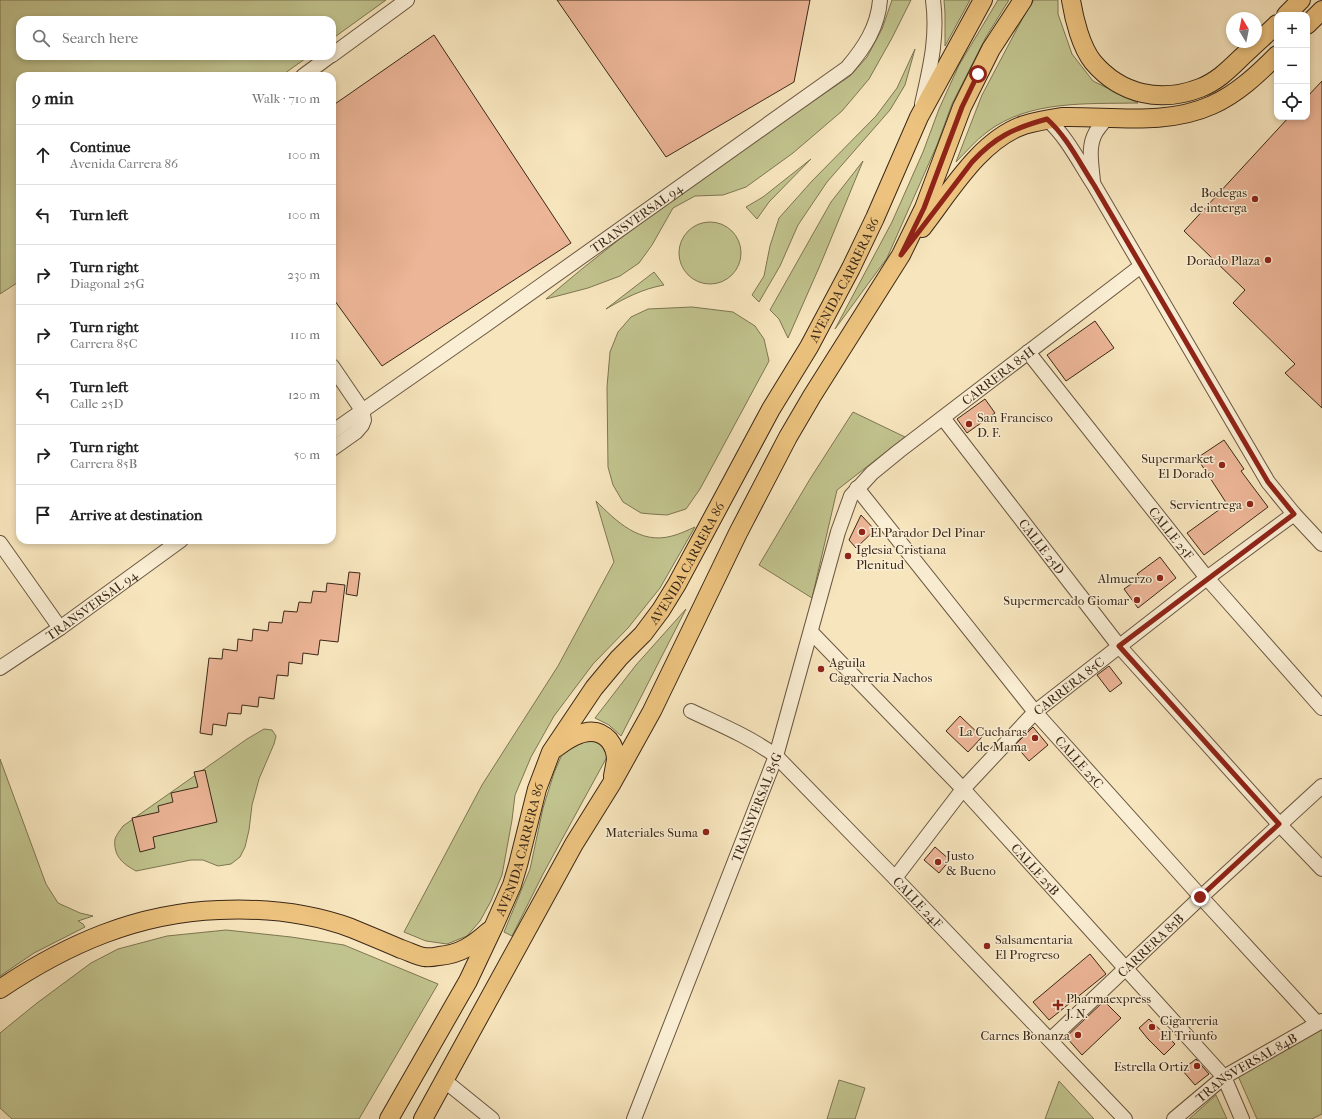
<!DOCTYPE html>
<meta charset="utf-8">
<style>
:root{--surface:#fff;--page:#f6f6f6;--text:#222;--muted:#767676;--line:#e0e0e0}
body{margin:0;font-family:"IM FELL French Canon",serif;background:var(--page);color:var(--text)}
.controls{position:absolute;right:12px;top:12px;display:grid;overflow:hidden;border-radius:8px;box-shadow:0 2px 6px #0003}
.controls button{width:36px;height:36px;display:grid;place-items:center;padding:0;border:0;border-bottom:1px solid var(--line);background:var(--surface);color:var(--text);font:20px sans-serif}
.compass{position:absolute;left:1226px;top:12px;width:36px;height:36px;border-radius:50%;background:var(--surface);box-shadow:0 2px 6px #0003;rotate:350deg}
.stop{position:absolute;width:12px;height:12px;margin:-9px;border:3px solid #8f2418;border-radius:50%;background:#fff}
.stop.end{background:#8f2418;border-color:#fff;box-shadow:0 1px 4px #0008}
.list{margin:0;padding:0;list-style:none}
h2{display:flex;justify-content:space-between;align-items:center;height:52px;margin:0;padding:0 16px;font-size:17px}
h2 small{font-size:13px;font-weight:400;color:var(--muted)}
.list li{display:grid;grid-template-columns:26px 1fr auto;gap:12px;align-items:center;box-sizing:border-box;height:60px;padding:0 16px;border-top:1px solid var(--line)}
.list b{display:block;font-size:15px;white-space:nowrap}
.list p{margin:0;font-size:13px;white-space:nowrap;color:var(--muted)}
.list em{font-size:13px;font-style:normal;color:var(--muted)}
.icon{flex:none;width:22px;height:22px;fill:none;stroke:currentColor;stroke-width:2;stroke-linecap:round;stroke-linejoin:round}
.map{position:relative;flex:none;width:1322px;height:1119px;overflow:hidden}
.search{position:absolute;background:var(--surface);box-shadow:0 2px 6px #0003;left:16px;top:16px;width:320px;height:44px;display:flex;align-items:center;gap:10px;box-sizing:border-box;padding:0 14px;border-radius:12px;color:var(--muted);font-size:15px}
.panel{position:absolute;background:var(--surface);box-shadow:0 2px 6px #0003;left:16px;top:72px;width:320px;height:472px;border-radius:12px}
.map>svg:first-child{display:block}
.green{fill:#c1c38e;stroke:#7e7652}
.building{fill:#ecb597;stroke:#3b2817}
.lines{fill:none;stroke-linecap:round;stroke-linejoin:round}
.minor-casing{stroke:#6a5740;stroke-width:16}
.major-casing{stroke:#3b2817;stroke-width:20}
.minor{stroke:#faeed4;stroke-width:14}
.major{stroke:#ecc27e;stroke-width:18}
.route{stroke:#8f2418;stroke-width:5}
.poi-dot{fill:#8f2418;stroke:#faeed4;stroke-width:1.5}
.labels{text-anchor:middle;stroke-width:3;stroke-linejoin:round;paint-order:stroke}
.poi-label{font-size:13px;fill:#3b2817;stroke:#faeed4;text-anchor:end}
.street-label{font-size:13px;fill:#3b2817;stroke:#faeed4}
</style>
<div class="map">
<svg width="1322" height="1119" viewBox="0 0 1322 1119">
<rect width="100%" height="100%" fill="#f7e5bd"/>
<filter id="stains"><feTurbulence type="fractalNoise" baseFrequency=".005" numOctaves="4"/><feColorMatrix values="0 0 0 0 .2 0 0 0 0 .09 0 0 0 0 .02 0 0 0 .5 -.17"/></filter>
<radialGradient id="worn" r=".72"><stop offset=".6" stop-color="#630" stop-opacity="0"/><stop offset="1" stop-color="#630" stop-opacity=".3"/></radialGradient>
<g class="green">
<path d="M0 0H386L332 39V20H20V56H309L281 76H20V281L0 294Z"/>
<path d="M892 0H911L892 38 869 79 842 111 793 153 746 187 723 195 695 196 673 208 652 245 639 263 620 276 588 288 546 299C641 217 747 147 850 76L867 57 882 29Z"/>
<path d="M944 0H970L945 46V13Z"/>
<path d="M998 0H1009L986 37 952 104 937 145 887 258 835 329 892 222 923 152 939 109 959 65Z"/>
<path d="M1034 0H1058V14L1072 54 1093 81 1138 103C1087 104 1029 100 987 132 975 141 966 152 956 162L982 95 1027 10Z"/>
<path d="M915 49 905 85 890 110 827 182 798 225 780 266 759 302 752 295 764 276 770 246 779 218 812 181 876 116 897 88Z"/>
<path d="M811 159 769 202 757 219 746 207 763 197Z"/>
<path d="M863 161 821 263 788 338 779 319 770 310 831 202Z"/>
<circle cx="710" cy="253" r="31"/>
<path d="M654 272 664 285C642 289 625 298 606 309Z"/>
<path d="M692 307 733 312 755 326 764 339 769 361 700 489 686 509 667 515 651 514 641 513 623 502 613 485 608 467 607 387 610 352 618 332 631 317 648 309Z"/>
<path d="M853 412 905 437 837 490 812 598 759 565 810 479Z"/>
<path d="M596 501C616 521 640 545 672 536 680 534 688 530 695 527L660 588 628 628 593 664 554 716 531 757 515 795 512 820 502 875 491 901 480 921 467 936 447 944 426 941 404 932 482 785 558 666 614 562Z"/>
<path d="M686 609 621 736 609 725 595 718 636 665Z"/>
<path d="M264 729 272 730 276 736 274 744 259 779 252 805 249 830 245 847 240 857 231 864 218 866 203 860H191L136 871C123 864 113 856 115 839 116 835 121 829 123 826L247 739Z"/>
<path d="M594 738 606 747 607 757 543 874 512 936 504 932 530 869 543 808 554 773 563 752 574 743Z"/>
<path d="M0 759 46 884 58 903 80 913 93 916 78 921 83 924 85 927 34 953 0 976Z"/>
<path d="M226 930 291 937 344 945 438 984 359 1119H12L0 1108V1033L37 1003 91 963 118 949 167 936Z"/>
<path d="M1322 1029V1114L1312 1119H1257L1238 1076 1314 1032Z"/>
<path d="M839 1080 865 1088 855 1119H827Z"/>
<path d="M1059 1081 1094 1119H1045Z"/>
<path d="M1216 1095 1227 1119H1189Z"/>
</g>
<g class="building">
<path d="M557 0H810L794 82 666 157Z"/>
<path d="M434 35 571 243 382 366 332 297V106Z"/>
<path d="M1322 81V408L1285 373 1295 364 1233 303 1245 290 1184 231 1289 117H1307V97Z"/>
<path d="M1095 321 1114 348 1066 381 1047 355Z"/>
<path d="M985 399 995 413 967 433 957 419Z"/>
<path d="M1224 440 1244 469 1241 471 1268 507 1204 555 1187 533 1227 504 1197 458Z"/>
<path d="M861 515 875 530 856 548 849 540Z"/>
<path d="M1160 557 1176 578 1138 608 1124 589 1140 578 1137 574Z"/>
<path d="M349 572 360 573 357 596 346 594Z"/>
<path d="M327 583 345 585 338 642 320 640 318 655 303 653 302 664 289 662 288 676 277 675 274 699 259 697 258 707 242 705 241 714 228 713 226 726 213 724 212 735 200 733 209 658 222 659 223 649 237 651 238 639 252 641 253 629 268 631 269 622 282 623 284 611 297 612 299 602 311 603 313 591 326 592Z"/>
<path d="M1109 666 1122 683 1110 692 1097 675Z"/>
<path d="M960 716 982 737 968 752 946 731Z"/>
<path d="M1033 727 1048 745 1029 761 1015 745Z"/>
<path d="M205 770 217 822 153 837 155 848 140 852 132 818 159 812 158 806 173 802 171 793 198 787 194 772Z"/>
<path d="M935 847 950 860 939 873 924 860Z"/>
<path d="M1090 954 1106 974 1049 1020 1033 1002Z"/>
<path d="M1104 1001 1121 1018 1082 1055 1066 1037Z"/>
<path d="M1149 1019 1175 1044 1164 1055 1148 1039 1139 1028Z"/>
<path d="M1196 1059 1209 1074 1195 1085 1182 1070Z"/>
</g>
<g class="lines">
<g class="minor-casing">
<g id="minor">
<path d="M332 55 407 0"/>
<path d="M303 76 330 56"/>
<path d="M922 104C930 68 938 38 933 0"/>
<path d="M1047 119C1067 137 1079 162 1094 185L1268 482 1294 514 1322 544"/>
<path d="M1093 182C1092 166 1087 147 1096 132 1099 127 1104 122 1107 117"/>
<path id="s1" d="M1028 352 1207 578 1322 708"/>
<path d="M332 366 362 410 364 420 362 425 356 432 332 449"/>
<path id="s2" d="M943 418 1119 646 1279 824 1322 869"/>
<path id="s3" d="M332 432 484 326 847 68C864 48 878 27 880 0"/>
<path id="s4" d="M857 488 1035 712 1201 897 1317 1023"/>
<path d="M0 543 60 628"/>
<path id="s5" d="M812 633 963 789 1224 1077 1242 1119"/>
<path id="s6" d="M0 668 60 628 181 540"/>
<path id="s7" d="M691 711C721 725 750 737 776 756L895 878 1125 1119"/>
<path id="s8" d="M895 878 963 789 1035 712 1207 578 1294 514"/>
<path id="s9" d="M1050 1040 1201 897 1322 786"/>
<path d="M445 1081 492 1119"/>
<path id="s10" d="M634 1119 776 756 838 532 851 496 872 473 899 451 1141 266"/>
<path id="s11" d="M1174 1119 1224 1077 1322 1021"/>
</g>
</g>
<g class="major-casing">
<g id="major">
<path d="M1071 0C1074 19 1081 47 1093 62 1121 95 1161 103 1200 88 1219 81 1232 66 1246 53 1256 43 1267 34 1277 24"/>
<path d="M1286 15 1301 0"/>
<path d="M1307 25 1322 10"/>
<path d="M922 228C950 192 980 140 1024 125 1037 121 1050 119 1063 117 1112 116 1166 126 1212 105 1237 94 1258 74 1277 55"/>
<path d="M556 748C570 737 593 722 609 740 613 745 616 753 616 760 615 765 614 771 613 776"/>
<path d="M0 989C67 944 137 913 219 910 263 908 310 913 351 928 368 935 385 942 401 949 408 951 417 956 424 957 429 958 434 957 439 956 461 954 473 945 489 931"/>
<path id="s12" d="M389 1119 468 981 493 928 512 885 518 865 537 789 551 752 594 688 619 658 643 634 661 610 677 584 771 409 809 347 851 268 875 218 919 117 983 0"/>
<path d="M423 1119 574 844 612 783 652 711 738 533 788 437 812 396 901 255 924 208 962 107 991 49 1023 0"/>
</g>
</g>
<use href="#minor" class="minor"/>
<use href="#major" class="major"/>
</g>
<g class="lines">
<path class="route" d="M978 74 962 107 924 208 901 255 972 162C995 137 1014 128 1047 119 1067 137 1079 162 1094 185L1268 482 1294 514 1119 646 1279 824 1200 897"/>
</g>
<g class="poi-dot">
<circle cx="1255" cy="199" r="4"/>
<circle cx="1268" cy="260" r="4"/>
<circle cx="969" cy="424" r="4"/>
<circle cx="1222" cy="465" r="4"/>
<circle cx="1250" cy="504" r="4"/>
<circle cx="862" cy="532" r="4"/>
<circle cx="848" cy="556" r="4"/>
<circle cx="1160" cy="578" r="4"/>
<circle cx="1137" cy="600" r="4"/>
<circle cx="821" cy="669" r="4"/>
<circle cx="1035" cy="738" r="4"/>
<circle cx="706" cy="832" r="4"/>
<circle cx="938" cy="862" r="4"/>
<circle cx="987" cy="946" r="4"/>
<path d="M1056 999h4v4h4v4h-4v4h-4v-4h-4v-4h4z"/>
<circle cx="1152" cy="1027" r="4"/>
<circle cx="1078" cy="1035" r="4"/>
<circle cx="1197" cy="1066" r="4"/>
</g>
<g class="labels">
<g class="poi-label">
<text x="1247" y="197">Bodegas<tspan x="1247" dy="15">de interga</tspan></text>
<text x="1260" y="265">Dorado Plaza</text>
<text x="977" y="422" text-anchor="start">San Francisco<tspan x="977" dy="15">D. F.</tspan></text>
<text x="1214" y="463">Supermarket<tspan x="1214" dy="15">El Dorado</tspan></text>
<text x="1242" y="509">Servientrega</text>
<text x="870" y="537" text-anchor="start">El Parador Del Pinar</text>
<text x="856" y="554" text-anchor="start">Iglesia Cristiana<tspan x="856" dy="15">Plenitud</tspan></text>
<text x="1152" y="583">Almuerzo</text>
<text x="1129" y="605">Supermercado Giomar</text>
<text x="829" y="667" text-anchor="start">Aguila<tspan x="829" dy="15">Cagarreria Nachos</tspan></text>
<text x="1027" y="736">La Cucharas<tspan x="1027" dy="15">de Mama</tspan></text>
<text x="698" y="837">Materiales Suma</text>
<text x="946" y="860" text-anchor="start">Justo<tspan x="946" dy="15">&amp; Bueno</tspan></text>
<text x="995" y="944" text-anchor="start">Salsamentaria<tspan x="995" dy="15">El Progreso</tspan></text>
<text x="1066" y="1003" text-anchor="start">Pharmaexpress<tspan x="1066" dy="15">J. N.</tspan></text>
<text x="1160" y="1025" text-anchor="start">Cigarreria<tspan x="1160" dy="15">El Triunfo</tspan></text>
<text x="1070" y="1040">Carnes Bonanza</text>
<text x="1189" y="1071">Estrella Ortiz</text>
</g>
<g class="street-label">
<text dy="5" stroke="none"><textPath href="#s3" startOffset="372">TRANSVERSAL 94</textPath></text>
<text dy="5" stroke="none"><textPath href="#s12" startOffset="961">AVENIDA CARRERA 86</textPath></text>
<text dy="5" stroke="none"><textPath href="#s10" startOffset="851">CARRERA 85H</textPath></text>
<text dy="5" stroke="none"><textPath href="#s1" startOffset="231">CALLE 25F</textPath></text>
<text dy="5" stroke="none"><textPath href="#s2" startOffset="162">CALLE 25D</textPath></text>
<text dy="5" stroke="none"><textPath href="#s12" startOffset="637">AVENIDA CARRERA 86</textPath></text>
<text dy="5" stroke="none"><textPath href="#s6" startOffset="111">TRANSVERSAL 94</textPath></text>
<text dy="5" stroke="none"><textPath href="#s8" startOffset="260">CARRERA 85C</textPath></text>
<text dy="5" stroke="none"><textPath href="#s4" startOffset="353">CALLE 25C</textPath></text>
<text dy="5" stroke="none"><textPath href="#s10" startOffset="335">TRANSVERSAL 85G</textPath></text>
<text dy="5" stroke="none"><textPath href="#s12" startOffset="301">AVENIDA CARRERA 86</textPath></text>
<text dy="5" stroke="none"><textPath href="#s5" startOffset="325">CALLE 25B</textPath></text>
<text dy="5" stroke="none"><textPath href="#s7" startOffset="300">CALLE 24F</textPath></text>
<text dy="5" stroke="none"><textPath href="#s9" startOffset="138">CARRERA 85B</textPath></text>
<text dy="5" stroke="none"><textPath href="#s11" startOffset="89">TRANSVERSAL 84B</textPath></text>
</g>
</g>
<rect width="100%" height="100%" filter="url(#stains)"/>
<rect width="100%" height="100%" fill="url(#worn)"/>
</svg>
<div class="controls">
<button>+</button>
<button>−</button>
<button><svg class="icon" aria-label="locate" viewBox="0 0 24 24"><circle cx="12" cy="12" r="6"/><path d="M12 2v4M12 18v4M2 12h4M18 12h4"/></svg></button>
</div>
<svg class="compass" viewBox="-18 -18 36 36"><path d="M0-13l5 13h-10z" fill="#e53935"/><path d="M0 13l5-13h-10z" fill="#767676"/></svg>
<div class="stop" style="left:978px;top:74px"></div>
<div class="stop end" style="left:1200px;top:897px"></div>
<div class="search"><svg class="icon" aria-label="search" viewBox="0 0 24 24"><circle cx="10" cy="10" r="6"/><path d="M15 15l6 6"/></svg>Search here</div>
<section class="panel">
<h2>9 min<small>Walk · 710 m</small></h2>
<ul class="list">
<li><svg class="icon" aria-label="ahead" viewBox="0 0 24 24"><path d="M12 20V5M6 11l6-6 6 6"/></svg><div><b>Continue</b><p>Avenida Carrera 86</p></div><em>100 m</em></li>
<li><svg class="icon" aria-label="left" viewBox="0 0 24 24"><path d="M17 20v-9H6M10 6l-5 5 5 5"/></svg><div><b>Turn left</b></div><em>100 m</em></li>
<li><svg class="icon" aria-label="right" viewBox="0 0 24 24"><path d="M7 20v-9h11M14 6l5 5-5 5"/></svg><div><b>Turn right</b><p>Diagonal 25G</p></div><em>230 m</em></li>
<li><svg class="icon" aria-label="right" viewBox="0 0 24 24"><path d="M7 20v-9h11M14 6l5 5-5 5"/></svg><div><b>Turn right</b><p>Carrera 85C</p></div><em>110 m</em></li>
<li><svg class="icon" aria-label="left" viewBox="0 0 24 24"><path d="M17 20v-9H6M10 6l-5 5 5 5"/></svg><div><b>Turn left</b><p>Calle 25D</p></div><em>120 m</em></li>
<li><svg class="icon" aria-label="right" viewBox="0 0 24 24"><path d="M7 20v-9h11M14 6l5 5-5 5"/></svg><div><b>Turn right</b><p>Carrera 85B</p></div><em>50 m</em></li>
<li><svg class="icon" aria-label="arrive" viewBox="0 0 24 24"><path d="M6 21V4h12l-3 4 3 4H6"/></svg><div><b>Arrive at destination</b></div></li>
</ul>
</section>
</div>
